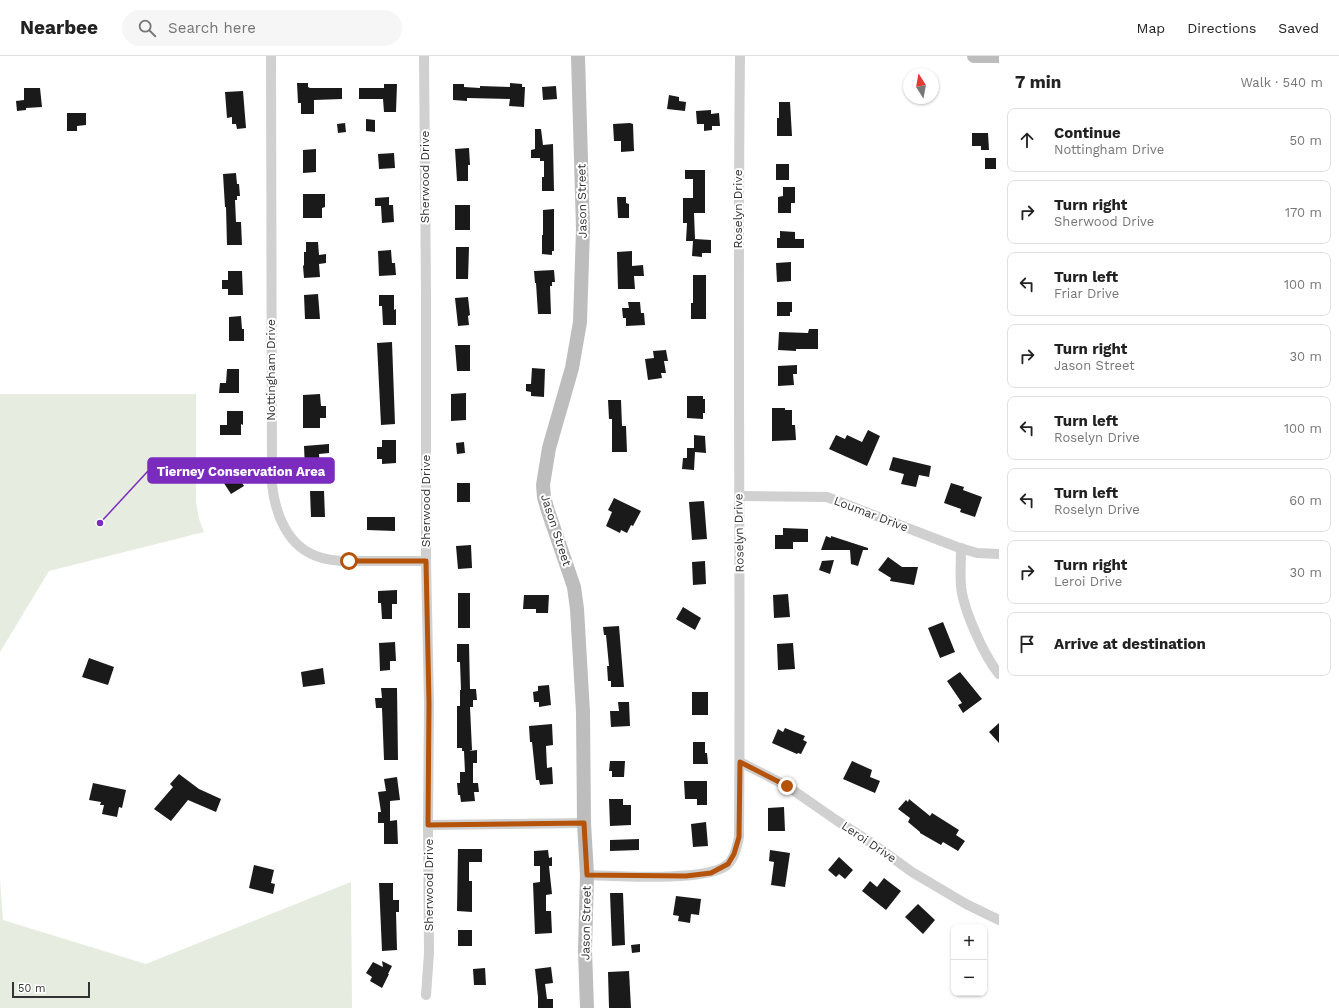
<!DOCTYPE html>
<meta charset="utf-8">
<style>
:root{--surface:#fff;--page:#f6f6f6;--text:#222;--muted:#767676;--line:#e0e0e0}
body{margin:0;font-family:"Work Sans",sans-serif;background:var(--page);color:var(--text)}
.controls{position:absolute;right:12px;bottom:12px;display:grid;overflow:hidden;border-radius:8px;box-shadow:0 1px 3px #0004}
.controls button{width:36px;height:36px;display:grid;place-items:center;padding:0;border:0;border-bottom:1px solid var(--line);background:var(--surface);color:var(--text);font:20px sans-serif}
.compass{position:absolute;left:903px;top:12px;width:36px;height:36px;border-radius:50%;background:var(--surface);box-shadow:0 1px 3px #0004;rotate:349deg}
.scale{position:absolute;left:12px;bottom:10px;width:78px;box-sizing:border-box;padding-left:4px;border:2px solid #333;border-top:0;font-size:11px;line-height:14px;white-space:nowrap;color:#333;-webkit-text-stroke:3px #fff;paint-order:stroke}
.stop{position:absolute;width:12px;height:12px;margin:-9px;border:3px solid #b45309;border-radius:50%;background:#fff}
.stop.end{background:#b45309;border-color:#fff;box-shadow:0 1px 4px #0008}
.list{margin:0;padding:0;list-style:none}
h2{display:flex;justify-content:space-between;align-items:center;height:52px;margin:0;padding:0 16px;font-size:17px}
h2 small{font-size:13px;font-weight:400;color:var(--muted)}
.list li{display:grid;grid-template-columns:26px 1fr auto;gap:12px;align-items:center;box-sizing:border-box;height:64px;margin:0 8px 8px;padding:0 8px;border:1px solid var(--line);border-radius:8px}
.list b{display:block;font-size:15px;white-space:nowrap}
.list p{margin:0;font-size:13px;white-space:nowrap;color:var(--muted)}
.list em{font-size:13px;font-style:normal;color:var(--muted)}
.icon{flex:none;width:22px;height:22px;fill:none;stroke:currentColor;stroke-width:2;stroke-linecap:round;stroke-linejoin:round}
.map{position:relative;flex:none;width:999px;height:952px;overflow:hidden}
header{display:flex;align-items:center;gap:24px;box-sizing:border-box;height:56px;padding:0 20px;background:var(--surface);border-bottom:1px solid var(--line)}
header strong{font-size:19px}
nav{display:flex;gap:22px;margin-inline-start:auto;font-size:14px}
.search{width:280px;height:36px;background:var(--page);display:flex;align-items:center;gap:10px;box-sizing:border-box;padding:0 14px;border-radius:22px;color:var(--muted);font-size:15px}
main{display:flex}
aside{flex:1;background:var(--surface)}
.map>svg:first-child{display:block}
.green{fill:#e6ecdf}
.building{fill:#1a1a1a}
.lines{fill:none;stroke-linecap:round;stroke-linejoin:round}
.street{stroke:#d0d0d0;stroke-width:10}
.secondary{stroke:#bdbdbd;stroke-width:14}
.route{stroke:#b45309;stroke-width:5}
.labels{text-anchor:middle;stroke-width:4;stroke-linejoin:round;paint-order:stroke}
.street-label{font-size:12px;fill:#333;stroke:#fff}
.leader{fill:none;stroke:#7b2cbf;stroke-width:1.5}
.callout-dot{fill:#7b2cbf;stroke:#fff;stroke-width:1.5}
.callout{fill:#7b2cbf;stroke:#7b2cbf;stroke-width:1.5}
.callout-label{font-size:13px;text-anchor:middle;font-weight:bold;fill:#fff}
</style>
<header>
<strong>Nearbee</strong>
<div class="search"><svg class="icon" aria-label="search" viewBox="0 0 24 24"><circle cx="10" cy="10" r="6"/><path d="M15 15l6 6"/></svg>Search here</div>
<nav><a>Map</a><a>Directions</a><a>Saved</a></nav>
</header>
<main>
<div class="map">
<svg width="999" height="952" viewBox="0 0 999 952">
<rect width="100%" height="100%" fill="#fff"/>
<g class="green">
<path d="M0 338H196V446L199 463 204 476 49 515 0 596Z"/>
<path d="M0 823 3 864 146 908 351 826 352 952H0Z"/>
</g>
<g class="building">
<path d="M297 27H308V31L310 32H342V43L314 44V58H301V47H298Z"/>
<path d="M510 27 522 28V31H525L524 51 509 50 510 43 467 42V45L453 44V28H464V31L480 32V30L510 31Z"/>
<path d="M384 28H397L396 56H384L383 43H359V32H384Z"/>
<path d="M556 30 557 43 543 44 542 31Z"/>
<path d="M24 32H40L42 51 26 52V54L17 55 16 45 24 44Z"/>
<path d="M243 35 246 72 237 73 236 68H232V61L227 62 225 36Z"/>
<path d="M669 39 679 41V45L686 46 685 55 667 53Z"/>
<path d="M779 46H790L792 80H777V62H779Z"/>
<path d="M711 54V58L719 57 720 70H712V74L704 75V68H697L696 55Z"/>
<path d="M67 57H86V69L77 70V75H67Z"/>
<path d="M366 63 375 64V76L366 75Z"/>
<path d="M345 67 346 76 338 77 337 68Z"/>
<path d="M630 67 633 68 634 95 621 96V85H614L613 68Z"/>
<path d="M535 73H541L543 89 553 88 554 135H542V121H544V105H540V102H531V94L535 93Z"/>
<path d="M972 77H988L989 94H981V90H972Z"/>
<path d="M469 92 470 109H468V125H457L455 93Z"/>
<path d="M316 93V116L303 117V94Z"/>
<path d="M394 97 395 112 379 113 378 98Z"/>
<rect x="985" y="102" width="11" height="11"/>
<rect x="776" y="108" width="13" height="16"/>
<path d="M685 114H705V157H694L695 183 711 184V197H702V201L692 200 693 185H686L687 167H683V142H693V123H685Z"/>
<path d="M236 117 237 128H239L240 140H237V144H235L236 166H241L242 189H227L226 151H225L223 118Z"/>
<path d="M783 131H795V147H791V157H778V141L783 140Z"/>
<path d="M303 138H325V151L322 152V162H303Z"/>
<path d="M389 141V149H393L394 166 382 167 381 150H375V142Z"/>
<path d="M617 141H626V147L629 148V162H618Z"/>
<rect x="455" y="149" width="15" height="25"/>
<path d="M554 153V195H552V199L542 198V179H543V154Z"/>
<path d="M780 175 795 176V183H804V192H777V182H780Z"/>
<path d="M306 186H318L319 199 326 198V207L319 208 320 221 304 222 303 210 304 209V196H306Z"/>
<path d="M456 191H469L468 223H456Z"/>
<path d="M391 194 392 207H395L396 219 379 220 378 195Z"/>
<path d="M632 195V210L643 209 644 220H634L635 233H618L617 196Z"/>
<path d="M791 206V225L777 226 776 207Z"/>
<path d="M554 214 555 226H552V230H550L551 258H538L536 227H535L534 215Z"/>
<path d="M228 215H242L243 239H228V233H222V224H228Z"/>
<path d="M693 219H706V263H691V247H693Z"/>
<path d="M318 238 320 263H305L304 239Z"/>
<path d="M379 239H394V254L396 253V269H383L382 250H379Z"/>
<path d="M468 241 470 259 468 260 469 269 458 270 455 242Z"/>
<path d="M628 246H640L641 257H644L645 269 626 270V262H623L622 252H629Z"/>
<path d="M777 246H792V256H790V260H777Z"/>
<path d="M241 260 242 273H244V285H229V261Z"/>
<path d="M809 273H818V293H796V295L778 294 779 276 808 277Z"/>
<path d="M392 286 395 368 381 369 377 287Z"/>
<path d="M455 289H470V315H457Z"/>
<path d="M666 294 668 305H664L666 317H661L662 322 648 324 645 303 654 302 653 295Z"/>
<path d="M797 309V318H793L794 329 778 330V310Z"/>
<path d="M532 312 545 313 544 341 531 340V336L526 335V328H531Z"/>
<path d="M227 313H239V337H219L220 327H226Z"/>
<path d="M466 337V364L451 365V338Z"/>
<path d="M320 338 321 350H326V362H320V372H303V339Z"/>
<path d="M687 340H703V343H705V357H703V363L687 362Z"/>
<path d="M608 344H621L622 370H626L627 396H612V363H609Z"/>
<path d="M772 352H785V354H792V369H795L796 384 772 385Z"/>
<path d="M227 355H243V369L241 368V379H220V369H227Z"/>
<path d="M868 374 880 380 867 410 829 393 836 379 845 383 847 379 862 386Z"/>
<path d="M694 379 705 380 706 397 695 396 694 414 682 413 683 402H687V392H694Z"/>
<path d="M382 384H396V407L382 408V403H377V391H382Z"/>
<path d="M464 386 465 397 457 398 456 387Z"/>
<path d="M329 388V397L319 398 320 413H305L304 390Z"/>
<path d="M893 401 931 410 929 421 919 419 916 431 901 428 904 418 889 414Z"/>
<path d="M231 410 244 430 231 438 218 418Z"/>
<rect x="457" y="427" width="13" height="19"/>
<path d="M951 427 964 431 963 434 982 441 975 461 960 456 961 453 944 447Z"/>
<path d="M310 435H324L325 461H311Z"/>
<path d="M614 442 641 455 633 470 631 469 627 477 621 474 620 477 606 470 612 456 608 454Z"/>
<path d="M704 445 707 483 692 484 689 446Z"/>
<path d="M367 461H395V475L367 474Z"/>
<path d="M783 472 808 473V486H793V493H775V479H783Z"/>
<path d="M826 480 831 482V480L868 492V494H863L858 510 851 508 850 494H821Z"/>
<path d="M471 489 472 512 458 513 456 490Z"/>
<path d="M888 501 902 511H918L914 529 890 525 891 522 878 514Z"/>
<path d="M834 504 830 518 819 514 822 505Z"/>
<path d="M705 505 706 528 693 529 692 506Z"/>
<path d="M397 534V548H392V563H382L381 547H378V535Z"/>
<rect x="458" y="537" width="12" height="35"/>
<path d="M788 538 790 561 774 562 773 539Z"/>
<path d="M524 539H549L548 557H536V553H523Z"/>
<path d="M683 551 701 562 695 574 676 563Z"/>
<path d="M943 566 955 596 940 602 928 572Z"/>
<path d="M619 570 624 631H611V625H608L607 610H609L606 579H604L603 571Z"/>
<path d="M395 586 396 605H390V614L380 615 379 587Z"/>
<path d="M793 587 795 613 778 614 777 588Z"/>
<path d="M457 588H469L470 633H476L477 644H473V651H470L472 694 469 695 477 694V707H473V727H478L479 736H474L475 745 461 746 460 739H458L457 727H460V716H465L464 695H462V692H457V650H460V634H461L460 606H457Z"/>
<path d="M89 602 114 611 108 629 82 621Z"/>
<path d="M323 612 325 628 303 631 301 616Z"/>
<path d="M960 616 982 643 963 657 958 649 962 647 947 625Z"/>
<path d="M549 629 551 649 539 651V646H534L533 636 538 635V630Z"/>
<path d="M381 632H397L398 704H384L382 652H376L375 642H382Z"/>
<rect x="692" y="636" width="16" height="23"/>
<path d="M618 646H629L630 670 611 671 610 655H619Z"/>
<path d="M999 667V687L989 676Z"/>
<path d="M552 668 553 689 546 690 547 712 552 711 553 728 540 729 539 724H536L532 686H530L529 670Z"/>
<path d="M785 672 805 680 803 684 807 686 801 698 798 697 797 698 772 687 778 673 783 676Z"/>
<path d="M693 686H705V697H707L708 708H693Z"/>
<path d="M610 705H625L624 721H612V715H609Z"/>
<path d="M852 705 872 714 870 721 880 725 875 737 843 723Z"/>
<path d="M179 718 199 733 221 743 216 756 188 744 171 765 154 753 173 731 170 728Z"/>
<path d="M397 721 400 744 390 745V765L397 764 398 788H384V767H378V756H381L378 736 386 735 384 723Z"/>
<path d="M684 725H707V749H697V743H685Z"/>
<path d="M93 727 126 734 122 752 119 751 117 761 102 758 104 749H100L101 746 89 744Z"/>
<path d="M609 743H623V749H631V769L610 770Z"/>
<path d="M909 743 930 760 932 757 959 774 956 779 965 785 958 795 943 786 941 789 920 777V776L908 766 910 762 898 753 906 744 908 746Z"/>
<path d="M784 751 785 775H768V752Z"/>
<path d="M706 766 708 790 693 791 691 768Z"/>
<path d="M639 783V794L610 795V784Z"/>
<path d="M458 793H482V806H469V825H472V856L457 855Z"/>
<path d="M548 794 549 802 552 801V810H549L552 838 546 839V855H551L552 877 535 878 533 827 540 826V810H534V795Z"/>
<path d="M770 794 790 797 785 831 771 829 774 806 769 805Z"/>
<path d="M839 801 853 814 845 823 839 818 836 821 828 814Z"/>
<path d="M254 809 274 814 271 827 275 828 273 838 249 832Z"/>
<path d="M884 822 901 835 886 854 862 835 870 825 877 831Z"/>
<path d="M379 827H393V844H399V856H396L397 894 382 895Z"/>
<path d="M610 837H623L625 889 612 890Z"/>
<path d="M676 840 701 843 699 859 691 858 690 867 678 865 679 860 673 859Z"/>
<path d="M918 848 935 864 923 878 905 861Z"/>
<rect x="458" y="874" width="14" height="16"/>
<path d="M640 888V896L632 897 631 889Z"/>
<path d="M382 905 392 910 388 918H389L382 932 370 925 372 921 366 917 373 906 383 911Z"/>
<path d="M551 911 553 927 545 928 547 943H553V952H538V941L535 913Z"/>
<path d="M485 912 486 929H474L473 913Z"/>
<path d="M629 915 631 952H609L608 916Z"/>
</g>
<g class="lines">
<g class="street">
<path d="M271 0 272 428C275 457 287 491 319 501 334 506 351 505 367 505 387 505 406 505 426 505"/>
<path d="M424 0 426 240V505L429 647 428 769 429 897 426 939"/>
<path d="M739 440 827 441 957 491 977 497 999 498"/>
<path d="M961 492C961 504 960 517 961 530 963 553 984 600 999 618"/>
<path d="M740 706 787 730 836 764 876 790 912 816 966 848 999 864"/>
<path d="M428 769 584 767"/>
<path d="M587 819C617 820 706 826 727 809 735 802 737 790 739 781 741 520 737 260 740 0"/>
</g>
<g class="secondary">
<path d="M578 0 583 173 580 266 572 312 549 392 543 429 544 441 548 455 574 531 577 553 583 656 584 767 587 819 585 894 587 952"/>
<path d="M974 0H999"/>
</g>
</g>
<g class="lines">
<path class="route" d="M349 505H426L429 647 428 769 584 767 587 819 686 820 711 817 728 808 734 798 739 781 740 706 787 730"/>
</g>
<g class="labels">
<g class="street-label">
<text transform="translate(425 121) rotate(-90)" y="4">Sherwood Drive</text>
<text transform="translate(582 145) rotate(-91)" y="4">Jason Street</text>
<text transform="translate(738 153) rotate(-90)" y="4">Roselyn Drive</text>
<text transform="translate(271 314) rotate(-90)" y="4">Nottingham Drive</text>
<text transform="translate(426 445) rotate(-90)" y="4">Sherwood Drive</text>
<text transform="translate(871 458) rotate(21)" y="4">Loumar Drive</text>
<text transform="translate(556 474) rotate(72)" y="4">Jason Street</text>
<text transform="translate(739 477) rotate(-91)" y="4">Roselyn Drive</text>
<text transform="translate(869 786) rotate(34)" y="4">Leroi Drive</text>
<text transform="translate(429 829) rotate(-90)" y="4">Sherwood Drive</text>
<text transform="translate(586 867) rotate(-89)" y="4">Jason Street</text>
</g>
</g>
<path class="leader" d="M100 467L148 415"/>
<circle class="callout-dot" cx="100" cy="467" r="4"/>
<rect class="callout" x="148" y="402" width="186" height="25" rx="4"/>
<g class="callout-label">
<text x="241" y="420">Tierney Conservation Area</text>
</g>
</svg>
<div class="controls">
<button>+</button>
<button>−</button>
</div>
<svg class="compass" viewBox="-18 -18 36 36"><path d="M0-13l5 13h-10z" fill="#e53935"/><path d="M0 13l5-13h-10z" fill="#767676"/></svg>
<div class="scale">50 m</div>
<div class="stop" style="left:349px;top:505px"></div>
<div class="stop end" style="left:787px;top:730px"></div>
</div>
<aside>
<h2>7 min<small>Walk · 540 m</small></h2>
<ul class="list">
<li><svg class="icon" aria-label="ahead" viewBox="0 0 24 24"><path d="M12 20V5M6 11l6-6 6 6"/></svg><div><b>Continue</b><p>Nottingham Drive</p></div><em>50 m</em></li>
<li><svg class="icon" aria-label="right" viewBox="0 0 24 24"><path d="M7 20v-9h11M14 6l5 5-5 5"/></svg><div><b>Turn right</b><p>Sherwood Drive</p></div><em>170 m</em></li>
<li><svg class="icon" aria-label="left" viewBox="0 0 24 24"><path d="M17 20v-9H6M10 6l-5 5 5 5"/></svg><div><b>Turn left</b><p>Friar Drive</p></div><em>100 m</em></li>
<li><svg class="icon" aria-label="right" viewBox="0 0 24 24"><path d="M7 20v-9h11M14 6l5 5-5 5"/></svg><div><b>Turn right</b><p>Jason Street</p></div><em>30 m</em></li>
<li><svg class="icon" aria-label="left" viewBox="0 0 24 24"><path d="M17 20v-9H6M10 6l-5 5 5 5"/></svg><div><b>Turn left</b><p>Roselyn Drive</p></div><em>100 m</em></li>
<li><svg class="icon" aria-label="left" viewBox="0 0 24 24"><path d="M17 20v-9H6M10 6l-5 5 5 5"/></svg><div><b>Turn left</b><p>Roselyn Drive</p></div><em>60 m</em></li>
<li><svg class="icon" aria-label="right" viewBox="0 0 24 24"><path d="M7 20v-9h11M14 6l5 5-5 5"/></svg><div><b>Turn right</b><p>Leroi Drive</p></div><em>30 m</em></li>
<li><svg class="icon" aria-label="arrive" viewBox="0 0 24 24"><path d="M6 21V4h12l-3 4 3 4H6"/></svg><div><b>Arrive at destination</b></div></li>
</ul>
</aside>
</main>
